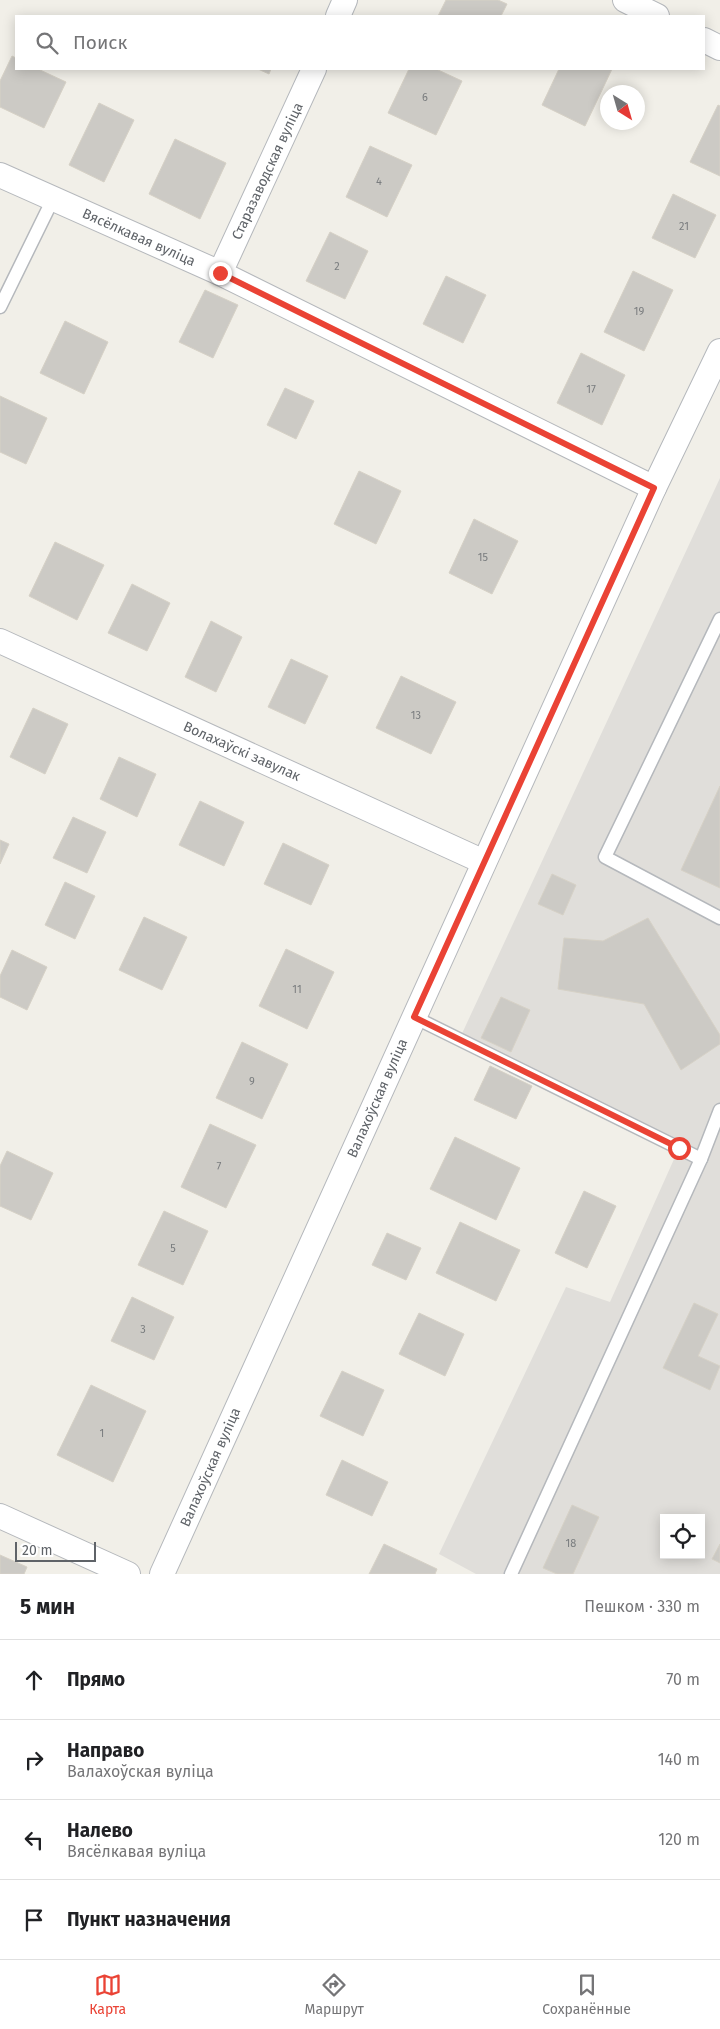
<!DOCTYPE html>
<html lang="ru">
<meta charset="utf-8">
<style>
:root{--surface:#fff;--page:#f2f2f2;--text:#202124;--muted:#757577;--line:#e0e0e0;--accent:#ea4335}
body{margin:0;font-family:"Fira Sans",sans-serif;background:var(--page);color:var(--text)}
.controls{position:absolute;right:15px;bottom:15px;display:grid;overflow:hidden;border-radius:0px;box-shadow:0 2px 12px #0003}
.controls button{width:45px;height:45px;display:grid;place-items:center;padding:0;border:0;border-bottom:1px solid var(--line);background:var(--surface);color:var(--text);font:25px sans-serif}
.compass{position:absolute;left:600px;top:85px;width:45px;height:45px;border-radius:50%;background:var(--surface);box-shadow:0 2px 12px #0003;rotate:143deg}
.scale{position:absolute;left:15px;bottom:12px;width:81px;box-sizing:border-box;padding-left:5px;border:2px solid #5f6368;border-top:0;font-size:14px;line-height:18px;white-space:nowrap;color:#5f6368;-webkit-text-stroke:4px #fff;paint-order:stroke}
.stop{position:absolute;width:15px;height:15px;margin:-11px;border:4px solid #ea4335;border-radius:50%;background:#fff}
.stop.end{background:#ea4335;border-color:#fff;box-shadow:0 1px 5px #0008}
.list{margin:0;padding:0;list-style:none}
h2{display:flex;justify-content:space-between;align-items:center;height:65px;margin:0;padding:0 20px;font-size:21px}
h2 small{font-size:16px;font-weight:400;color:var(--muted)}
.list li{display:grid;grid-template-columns:32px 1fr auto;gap:15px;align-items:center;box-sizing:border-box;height:80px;padding:0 20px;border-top:1px solid var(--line)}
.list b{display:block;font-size:19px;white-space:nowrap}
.list p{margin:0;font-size:16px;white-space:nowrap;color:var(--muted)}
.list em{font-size:16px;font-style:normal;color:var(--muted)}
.icon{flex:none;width:28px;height:28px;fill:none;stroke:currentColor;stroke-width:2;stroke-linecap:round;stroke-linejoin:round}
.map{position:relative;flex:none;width:720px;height:1574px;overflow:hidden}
.search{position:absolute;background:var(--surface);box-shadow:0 2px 12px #0003;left:15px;right:15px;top:15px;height:55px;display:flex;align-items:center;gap:12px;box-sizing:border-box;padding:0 18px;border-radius:0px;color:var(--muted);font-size:19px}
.sheet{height:385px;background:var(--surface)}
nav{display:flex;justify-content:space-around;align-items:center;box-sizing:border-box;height:70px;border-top:1px solid var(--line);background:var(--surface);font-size:14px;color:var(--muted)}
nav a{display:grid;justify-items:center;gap:2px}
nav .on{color:var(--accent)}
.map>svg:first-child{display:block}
.industrial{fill:#e0deda;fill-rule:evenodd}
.building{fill:#cccac5;stroke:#d6d1c6}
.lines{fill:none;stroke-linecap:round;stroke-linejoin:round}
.service-casing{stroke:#b5b8bc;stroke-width:15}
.minor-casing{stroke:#b5b8bc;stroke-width:26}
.service{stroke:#fff;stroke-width:12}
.minor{stroke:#fff;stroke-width:24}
.route{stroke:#ea4335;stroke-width:6}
.labels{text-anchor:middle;stroke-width:4;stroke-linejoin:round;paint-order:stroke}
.number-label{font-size:11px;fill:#7a7d7f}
.street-label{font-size:14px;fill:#5f6368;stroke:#fff}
</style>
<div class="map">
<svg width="720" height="1574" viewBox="0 0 720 1574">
<rect width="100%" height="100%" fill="#f1efe8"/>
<path class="industrial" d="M720 478V1574H476L439 1554 566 1287 610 1302 679 1148 459 1040ZM664 1518H701V1555H664Z"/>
<g class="building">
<path d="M446 0H498L507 4 501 16H438Z"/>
<path d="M12 56 16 58V69H38L66 82 44 128 0 107V81Z"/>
<path d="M258 69H271L269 74Z"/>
<path d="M409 69H436L462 81 436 135 388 113Z"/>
<path d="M559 69H612L585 126 542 105Z"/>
<path d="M99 103 134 120 104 182 69 165Z"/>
<path d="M718 105 720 106V176L690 162Z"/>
<path d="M175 139 226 163 200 219 149 194Z"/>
<path d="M370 146 412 165 387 217 346 197Z"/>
<path d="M673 194 716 215 695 258 652 238Z"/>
<path d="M330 232 368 251 345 299 306 281Z"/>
<path d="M633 271 673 290 644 351 604 332Z"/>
<path d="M446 276 486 295 463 343 423 324Z"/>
<path d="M205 290 238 305 213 358 179 342Z"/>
<path d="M65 321 108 342 84 394 40 373Z"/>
<path d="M581 353 625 375 602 425 557 403Z"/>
<path d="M285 388 314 401 296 439 267 425Z"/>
<path d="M0 396 47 418 26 464 0 452Z"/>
<path d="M359 471 401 491 376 544 334 524Z"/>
<path d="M474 519 518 541 492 594 449 573Z"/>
<path d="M55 542 104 565 77 620 29 596Z"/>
<path d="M132 584 170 603 147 651 108 633Z"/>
<path d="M211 621 242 637 216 692 185 677Z"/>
<path d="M291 659 328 676 305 724 268 707Z"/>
<path d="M401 676 456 702 431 754 376 728Z"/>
<path d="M33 708 68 724 45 774 10 757Z"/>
<path d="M119 757 156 774 137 817 100 799Z"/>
<path d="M720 786V888L681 870Z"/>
<path d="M200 801 244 822 224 866 179 845Z"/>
<path d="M73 817 106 832 87 873 53 858Z"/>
<path d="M0 840 9 844 0 864Z"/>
<path d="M283 843 329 865 311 905 264 884Z"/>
<path d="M552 874 576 885 563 915 538 904Z"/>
<path d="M65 882 95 896 75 939 45 925Z"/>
<path d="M144 917 187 937 162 990 119 970Z"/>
<path d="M648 918 720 1035V1044L681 1070 644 1004 558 989 564 938 603 941Z"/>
<path d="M286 949 334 972 307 1029 259 1006Z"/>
<path d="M12 950 47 967 27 1010 0 997V976Z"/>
<path d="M501 997 530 1010 511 1052 481 1038Z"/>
<path d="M242 1042 288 1064 262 1119 216 1098Z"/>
<path d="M490 1066 532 1086 516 1119 474 1100Z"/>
<path d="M210 1124 256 1145 226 1208 181 1187Z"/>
<path d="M455 1137 520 1168 496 1220 430 1189Z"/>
<path d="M7 1151 53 1173 31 1220 0 1206V1166Z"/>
<path d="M584 1191 616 1206 587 1268 555 1253Z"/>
<path d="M164 1211 208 1231 183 1285 138 1265Z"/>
<path d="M460 1222 520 1250 496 1301 436 1273Z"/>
<path d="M387 1233 421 1248 406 1280 372 1265Z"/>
<path d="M132 1297 174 1317 154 1360 111 1341Z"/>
<path d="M694 1303 718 1314 698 1356 720 1366 710 1390 663 1368Z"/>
<path d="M419 1313 464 1334 445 1376 399 1354Z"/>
<path d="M342 1371 384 1390 363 1436 320 1416Z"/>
<path d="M91 1385 146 1411 113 1482 57 1455Z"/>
<path d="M342 1460 388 1482 372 1516 326 1495Z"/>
<path d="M572 1505 599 1517 573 1574H557L543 1568Z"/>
<path d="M384 1544 437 1569 435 1574H369Z"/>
<path d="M720 1544V1563L712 1559Z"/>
<path d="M0 1555 27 1567 24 1574H0Z"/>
</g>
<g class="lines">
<g class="service-casing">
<g id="service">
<path d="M0 307 53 199"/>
<path d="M720 619 605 857 720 918"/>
<path d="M414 1017 701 1159 511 1574"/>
<path d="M701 1159 720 1110"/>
</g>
</g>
<g class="minor-casing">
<g id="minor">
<path d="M625 0 657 16"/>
<path d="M338 16 345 0"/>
<path d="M704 40 720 48"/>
<path d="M0 175 220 273 654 488"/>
<path d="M220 273 314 69"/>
<path d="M0 641 484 862"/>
<path d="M0 1516 128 1574"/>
<path d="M162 1574 654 488 720 351"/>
</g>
</g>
<use href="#service" class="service"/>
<use href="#minor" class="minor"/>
</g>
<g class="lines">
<path class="route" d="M220 273 654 488 414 1017 679 1148"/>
</g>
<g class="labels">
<g class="number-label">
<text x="425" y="101">6</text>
<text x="379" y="185">4</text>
<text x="684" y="230">21</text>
<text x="337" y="270">2</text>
<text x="639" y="315">19</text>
<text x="591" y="393">17</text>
<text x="483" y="561">15</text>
<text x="416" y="719">13</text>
<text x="297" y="993">11</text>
<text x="252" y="1085">9</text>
<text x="219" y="1170">7</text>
<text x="173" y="1252">5</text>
<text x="143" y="1333">3</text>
<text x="102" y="1437">1</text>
<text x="571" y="1547">18</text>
</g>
<g class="street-label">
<text transform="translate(267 171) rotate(-65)" y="5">Старазаводская вуліца</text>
<text transform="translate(139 237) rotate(24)" y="5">Вясёлкавая вуліца</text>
<text transform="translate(242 751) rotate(24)" y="5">Волахаўскі завулак</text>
<text transform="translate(377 1098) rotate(-66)" y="5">Валахоўская вуліца</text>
<text transform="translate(210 1467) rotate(-66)" y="5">Валахоўская вуліца</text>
</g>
</g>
</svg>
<div class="controls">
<button><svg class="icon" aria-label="locate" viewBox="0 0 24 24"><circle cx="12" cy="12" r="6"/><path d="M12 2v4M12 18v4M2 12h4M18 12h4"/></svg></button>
</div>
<svg class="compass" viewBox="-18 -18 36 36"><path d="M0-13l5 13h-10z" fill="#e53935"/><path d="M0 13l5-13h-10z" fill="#757577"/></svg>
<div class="scale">20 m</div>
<div class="stop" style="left:679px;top:1148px"></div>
<div class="stop end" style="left:220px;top:273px"></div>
<div class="search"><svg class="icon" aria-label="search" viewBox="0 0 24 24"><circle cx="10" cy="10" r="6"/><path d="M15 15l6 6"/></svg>Поиск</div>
</div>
<section class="sheet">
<h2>5 мин<small>Пешком · 330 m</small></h2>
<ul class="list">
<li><svg class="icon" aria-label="ahead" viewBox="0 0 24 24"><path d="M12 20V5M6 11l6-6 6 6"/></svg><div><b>Прямо</b></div><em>70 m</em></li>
<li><svg class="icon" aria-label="right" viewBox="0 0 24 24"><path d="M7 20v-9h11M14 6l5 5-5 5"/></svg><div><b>Направо</b><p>Валахоўская вуліца</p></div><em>140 m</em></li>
<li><svg class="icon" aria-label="left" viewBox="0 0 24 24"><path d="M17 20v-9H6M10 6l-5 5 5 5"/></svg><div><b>Налево</b><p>Вясёлкавая вуліца</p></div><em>120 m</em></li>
<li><svg class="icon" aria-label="arrive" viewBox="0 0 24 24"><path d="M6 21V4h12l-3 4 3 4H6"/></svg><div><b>Пункт назначения</b></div></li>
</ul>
</section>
<nav>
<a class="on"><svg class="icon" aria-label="map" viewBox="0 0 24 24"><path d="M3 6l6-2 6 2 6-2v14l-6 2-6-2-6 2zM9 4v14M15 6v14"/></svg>Карта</a>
<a><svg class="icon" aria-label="directions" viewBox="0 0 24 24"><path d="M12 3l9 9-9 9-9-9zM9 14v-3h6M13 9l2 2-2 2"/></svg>Маршрут</a>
<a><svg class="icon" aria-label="saved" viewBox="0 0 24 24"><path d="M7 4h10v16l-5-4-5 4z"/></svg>Сохранённые</a>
</nav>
